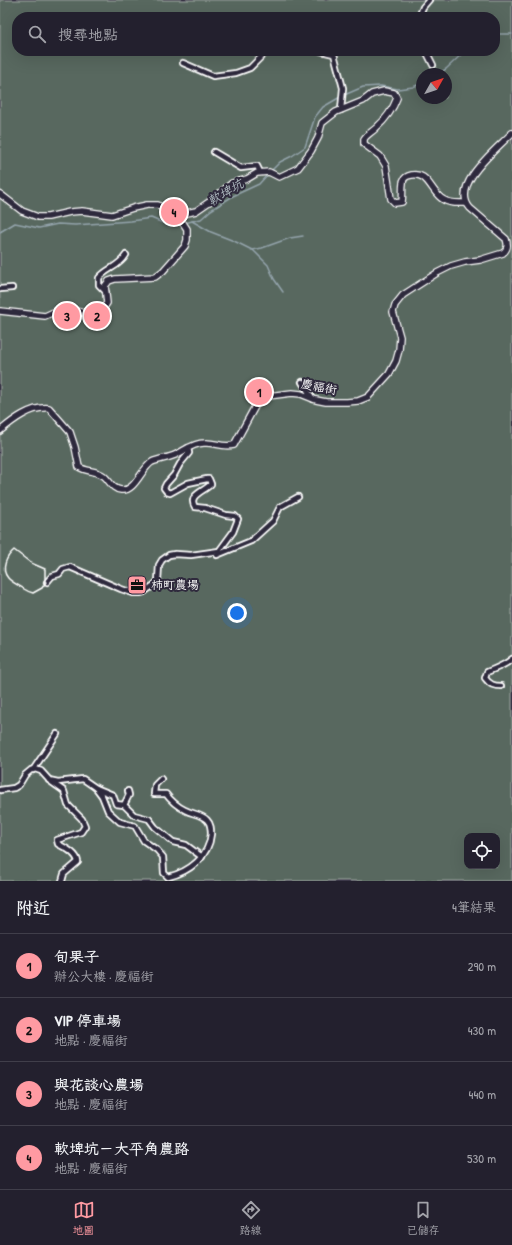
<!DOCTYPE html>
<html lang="zh-TW">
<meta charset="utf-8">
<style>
:root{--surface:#23202e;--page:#2b2836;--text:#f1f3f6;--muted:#a3a3aa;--line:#403e4a;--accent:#ff9aa2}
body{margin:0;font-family:"Patrick Hand","LXGW WenKai TC",sans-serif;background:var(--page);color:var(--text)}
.controls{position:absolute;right:12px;bottom:12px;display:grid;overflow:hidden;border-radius:8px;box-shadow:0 4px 16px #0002}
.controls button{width:36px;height:36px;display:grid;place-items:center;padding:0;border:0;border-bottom:1px solid var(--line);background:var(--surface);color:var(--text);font:20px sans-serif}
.compass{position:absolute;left:416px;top:68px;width:36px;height:36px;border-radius:50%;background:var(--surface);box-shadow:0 4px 16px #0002;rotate:50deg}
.you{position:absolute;left:237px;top:613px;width:14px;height:14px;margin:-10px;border:3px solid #fff;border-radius:50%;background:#1a73e8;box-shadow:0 0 0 6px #1a73e833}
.badge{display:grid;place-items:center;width:26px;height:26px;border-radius:50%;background:var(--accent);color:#111;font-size:13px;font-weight:700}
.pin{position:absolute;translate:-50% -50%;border:2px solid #fff;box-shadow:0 1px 4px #0006}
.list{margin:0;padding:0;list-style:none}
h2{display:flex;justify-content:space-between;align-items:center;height:52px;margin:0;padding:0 16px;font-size:17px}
h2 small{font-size:13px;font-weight:400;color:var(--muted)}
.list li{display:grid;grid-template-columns:26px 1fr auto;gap:12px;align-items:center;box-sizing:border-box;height:64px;padding:0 16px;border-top:1px solid var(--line)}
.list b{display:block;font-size:15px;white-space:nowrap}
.list p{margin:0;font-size:13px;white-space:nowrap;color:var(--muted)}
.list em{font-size:13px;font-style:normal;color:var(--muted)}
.icon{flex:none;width:22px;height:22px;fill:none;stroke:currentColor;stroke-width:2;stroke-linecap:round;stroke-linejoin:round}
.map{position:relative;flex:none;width:512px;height:881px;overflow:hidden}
.search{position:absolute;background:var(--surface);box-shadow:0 4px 16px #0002;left:12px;right:12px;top:12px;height:44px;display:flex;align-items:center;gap:10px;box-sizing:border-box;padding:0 14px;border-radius:16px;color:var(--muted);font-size:15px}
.sheet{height:308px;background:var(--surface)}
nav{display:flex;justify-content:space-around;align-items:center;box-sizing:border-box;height:56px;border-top:1px solid var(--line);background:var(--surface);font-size:11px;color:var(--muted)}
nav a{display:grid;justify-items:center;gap:2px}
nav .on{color:var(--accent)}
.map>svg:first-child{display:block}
.green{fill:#58685f;stroke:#acb4af;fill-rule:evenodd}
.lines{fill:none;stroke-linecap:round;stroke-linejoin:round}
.stream{stroke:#94a4ac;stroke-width:1.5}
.minor-casing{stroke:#fff;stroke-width:8}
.tertiary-casing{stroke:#fff;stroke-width:8}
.minor{stroke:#2f2a3d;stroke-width:4.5}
.tertiary{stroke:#2f2a3d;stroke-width:5.5}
.rail{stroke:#fff;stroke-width:1.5}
.labels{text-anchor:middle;stroke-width:4;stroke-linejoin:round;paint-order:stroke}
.street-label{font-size:12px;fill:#fff;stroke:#2f2a3d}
.poi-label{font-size:12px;fill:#fff;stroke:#2f2a3d;text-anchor:start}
.water-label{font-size:13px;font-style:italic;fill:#afbbc1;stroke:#2f2a3d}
</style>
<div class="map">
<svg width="512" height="881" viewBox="0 0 512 881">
<rect width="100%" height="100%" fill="#2f2a3d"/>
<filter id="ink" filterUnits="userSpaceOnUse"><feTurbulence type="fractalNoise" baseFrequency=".025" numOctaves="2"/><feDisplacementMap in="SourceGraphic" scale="8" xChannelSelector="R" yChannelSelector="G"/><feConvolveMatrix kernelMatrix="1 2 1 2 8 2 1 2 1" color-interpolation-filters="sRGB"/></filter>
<g filter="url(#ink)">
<path class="green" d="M0 0H512V881H0ZM17 17H495V51H17ZM422 74H446V98H422ZM467 836H497V866H467Z"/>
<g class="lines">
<g class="stream">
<path d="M495 34H512"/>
<path d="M438 74 446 69 465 51"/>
<path d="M271 171 280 162 292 156 305 147 315 117 323 107 342 96 363 87 381 86 398 89 413 87 422 83"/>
<path d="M192 221 211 232 234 241 252 250 262 248 290 238 303 236"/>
<path d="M184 223 201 219 211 210 233 196 259 184 268 174"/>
<path d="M0 232 15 223 39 228 58 224 75 225 131 221 151 218 170 226 181 224"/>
<path d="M253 250 268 265 274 279 283 292"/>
</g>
<g class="minor-casing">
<g id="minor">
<path d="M419 17 423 7 429 0"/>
<path d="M321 51 334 54 343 88 341 110"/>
<path d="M426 51 433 65"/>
<path d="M183 63 213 76 236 73 250 68 265 53 269 51"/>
<path d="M214 152 241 168 257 166 260 172"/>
<path d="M0 289 12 288"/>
<path d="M106 292 99 285V278C107 268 119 267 126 255"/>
<path d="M302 382 313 399"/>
<path d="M217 555 251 541 273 521 280 507 298 497"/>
<path d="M47 582 52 576 59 574 63 569 70 567 121 589 133 593H140L144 592 154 585 158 581 159 565 162 560 169 555 175 554 191 555 219 551 233 532 238 519 235 516 226 515 205 508 195 507C187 495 205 491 211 484L209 479H207L188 483 170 493 167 492 164 488 166 484 174 475 180 464 189 453 188 448"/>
<path d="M501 686C494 686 490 685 485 678L487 672C496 668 504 666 512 659"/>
<path d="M33 770 57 734"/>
<path d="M49 780 58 782 83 779 96 788 102 796 108 811 120 822 135 826 144 841 157 850 163 857 164 873 168 877C189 872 209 857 211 834 211 829 211 824 207 820 201 814 192 814 185 810 177 806 171 801 166 794H154L155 785 161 779"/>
<path d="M96 788 113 795 116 804 124 805"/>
<path d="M0 790 14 788 19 785 25 775 31 770 35 769 41 771 50 781 64 791 68 805 82 819 85 826 81 832 57 840 58 844C65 848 77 853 78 862L64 874 62 881"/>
<path d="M128 791 129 795 124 805 134 815 149 819 155 827 173 842 186 845 202 857"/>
</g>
</g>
<g class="tertiary-casing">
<g id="tertiary">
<path d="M0 194 22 211 38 217H48L70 212 82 211 112 215 133 208 147 205H158L183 223 187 229V240L185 246 163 271 155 277 115 279 109 281 105 286 107 303 103 309 96 312 84 313 69 309H60L45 316 0 311"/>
<path d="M173 216 196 211 209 202 232 183 247 179 257 173 269 172 279 177 298 168 311 151 318 138 322 123 336 112 363 101 372 94 384 91 394 93 397 98C393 109 385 120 376 128 372 132 367 134 364 139V144L380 156 386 166 391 199 395 203 402 202C403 195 402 189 403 183 403 180 405 177 408 176 429 169 430 193 444 200 451 204 458 203 465 203"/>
<path d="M0 431C13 420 31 406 49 408L70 432 75 447 79 467C87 472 96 470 104 476 110 481 112 489 121 490 135 492 141 469 152 462 159 459 168 458 175 455 184 451 193 443 204 443 216 442 221 448 234 445L258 401 268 396 292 393 301 394 316 400 326 402H347L358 401 368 397 389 374 396 361 399 350 400 337 393 312 395 305 403 295 437 273 451 266 465 262 480 260 503 253C508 249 508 245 506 239L470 208C450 185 497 149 512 133"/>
</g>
</g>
<use href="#minor" class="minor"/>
<use href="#tertiary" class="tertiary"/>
<path class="rail" d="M45 584V569L31 563 14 550C7 556 0 569 8 578 12 583 19 585 24 589 27 591 29 592 33 593L42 588 46 582"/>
</g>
</g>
<defs>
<g id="office-square" transform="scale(1)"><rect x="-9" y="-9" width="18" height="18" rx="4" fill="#ff9aa2" stroke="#2f2a3d"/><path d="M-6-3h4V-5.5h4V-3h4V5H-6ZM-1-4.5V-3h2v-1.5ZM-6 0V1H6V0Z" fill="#111"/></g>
</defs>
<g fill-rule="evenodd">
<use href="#office-square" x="137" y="585"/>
</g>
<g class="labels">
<g class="street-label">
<text transform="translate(319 387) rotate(11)" y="4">慶福街</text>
</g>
<g class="poi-label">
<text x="151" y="589">柿町農場</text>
</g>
<g class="water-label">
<text transform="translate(225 192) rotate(-31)" y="5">軟埤坑</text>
</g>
</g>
</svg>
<div class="controls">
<button><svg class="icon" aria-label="locate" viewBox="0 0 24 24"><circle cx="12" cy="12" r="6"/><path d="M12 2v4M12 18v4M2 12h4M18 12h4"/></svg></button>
</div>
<svg class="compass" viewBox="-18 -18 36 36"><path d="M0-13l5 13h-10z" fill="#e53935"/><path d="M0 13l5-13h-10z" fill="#a3a3aa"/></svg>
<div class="you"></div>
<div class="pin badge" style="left:259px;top:392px">1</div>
<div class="pin badge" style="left:97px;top:316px">2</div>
<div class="pin badge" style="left:67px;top:316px">3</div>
<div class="pin badge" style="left:174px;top:212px">4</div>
<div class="search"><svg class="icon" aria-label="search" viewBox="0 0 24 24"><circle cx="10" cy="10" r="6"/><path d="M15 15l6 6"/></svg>搜尋地點</div>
</div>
<section class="sheet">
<h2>附近<small>4筆結果</small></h2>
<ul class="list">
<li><span class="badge">1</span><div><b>旬果子</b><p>辦公大樓 · 慶福街</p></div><em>290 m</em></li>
<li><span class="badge">2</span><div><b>VIP 停車場</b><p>地點 · 慶福街</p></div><em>430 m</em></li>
<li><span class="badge">3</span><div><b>與花談心農場</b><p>地點 · 慶福街</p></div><em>440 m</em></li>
<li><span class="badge">4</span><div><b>軟埤坑－大平角農路</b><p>地點 · 慶福街</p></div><em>530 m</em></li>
</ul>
</section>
<nav>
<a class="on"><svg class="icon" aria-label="map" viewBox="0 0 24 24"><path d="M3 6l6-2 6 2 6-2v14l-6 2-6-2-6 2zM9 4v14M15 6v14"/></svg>地圖</a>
<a><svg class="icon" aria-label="directions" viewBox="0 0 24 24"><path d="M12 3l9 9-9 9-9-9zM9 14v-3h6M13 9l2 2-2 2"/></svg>路線</a>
<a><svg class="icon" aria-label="saved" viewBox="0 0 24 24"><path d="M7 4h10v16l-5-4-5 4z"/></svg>已儲存</a>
</nav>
